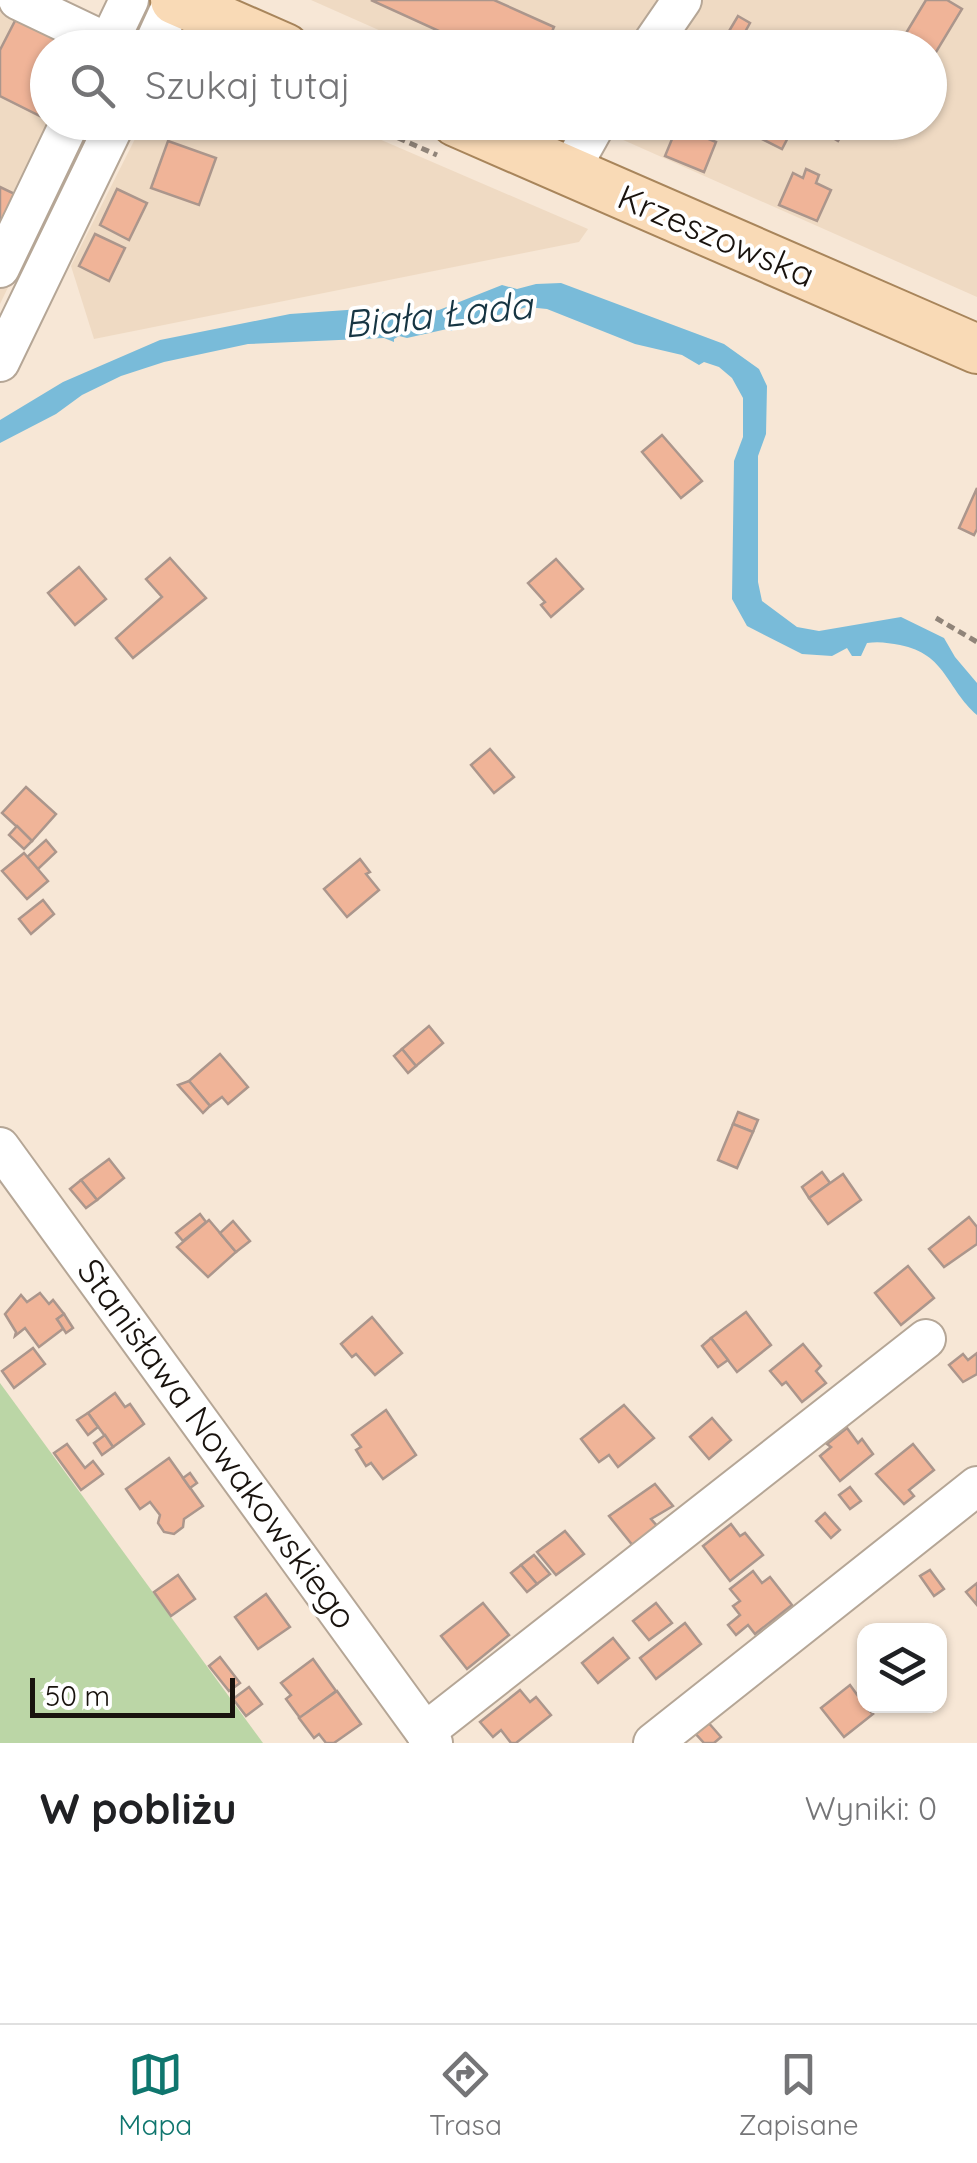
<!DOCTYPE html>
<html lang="pl">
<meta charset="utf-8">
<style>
:root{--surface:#fff;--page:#f6f6f6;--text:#202124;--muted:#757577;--line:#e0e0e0;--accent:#0f766e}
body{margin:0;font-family:Quicksand,sans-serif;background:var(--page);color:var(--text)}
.controls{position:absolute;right:30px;bottom:30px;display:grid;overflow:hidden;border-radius:20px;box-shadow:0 2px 8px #0004}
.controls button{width:90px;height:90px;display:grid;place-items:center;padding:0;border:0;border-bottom:2px solid var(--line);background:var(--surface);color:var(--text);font:50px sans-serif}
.scale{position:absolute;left:30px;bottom:25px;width:205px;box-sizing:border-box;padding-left:10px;border:5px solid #19130e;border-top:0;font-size:28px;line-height:35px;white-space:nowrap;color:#19130e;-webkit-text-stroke:8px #fff;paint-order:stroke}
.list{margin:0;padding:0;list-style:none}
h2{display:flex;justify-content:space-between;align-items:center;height:130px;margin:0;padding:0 40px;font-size:42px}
h2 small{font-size:32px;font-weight:400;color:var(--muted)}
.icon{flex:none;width:55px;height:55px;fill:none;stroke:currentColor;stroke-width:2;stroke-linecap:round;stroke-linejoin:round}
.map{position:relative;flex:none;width:977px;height:1743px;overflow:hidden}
.search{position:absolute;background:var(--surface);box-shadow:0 2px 8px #0004;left:30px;right:30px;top:30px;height:110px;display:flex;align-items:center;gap:25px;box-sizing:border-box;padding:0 35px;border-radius:55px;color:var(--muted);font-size:38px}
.sheet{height:280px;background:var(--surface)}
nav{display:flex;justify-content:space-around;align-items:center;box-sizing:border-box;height:140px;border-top:2px solid var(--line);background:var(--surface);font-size:28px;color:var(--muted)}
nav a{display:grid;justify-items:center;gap:5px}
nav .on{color:var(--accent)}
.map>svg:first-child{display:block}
.built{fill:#efdac3}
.green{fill:#bbd6a6}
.water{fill:#79bbd9}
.building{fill:#f0b498;stroke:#ab968c;stroke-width:2.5}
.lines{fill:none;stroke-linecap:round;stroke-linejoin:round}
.minor-casing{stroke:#b5a696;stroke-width:42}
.major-casing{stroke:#a8855b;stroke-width:52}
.path{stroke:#908479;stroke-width:5;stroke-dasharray:8 5;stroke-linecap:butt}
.minor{stroke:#fff;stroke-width:38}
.major{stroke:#f9dab6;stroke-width:48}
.labels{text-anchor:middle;stroke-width:8;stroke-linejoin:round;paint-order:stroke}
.street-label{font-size:35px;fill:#19130e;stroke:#fff}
.water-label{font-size:38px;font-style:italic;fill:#163543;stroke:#fff}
</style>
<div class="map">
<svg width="977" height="1743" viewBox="0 0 977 1743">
<rect width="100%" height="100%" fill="#f7e7d6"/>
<g class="built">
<path d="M0 0H62L131 30 123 47 48 48V122L87 123 0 304Z"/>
<path d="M311 0H977V297L585 123 930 122V48L417 47Z"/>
<path d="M143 123H342L588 229 579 242 94 339 71 266Z"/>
</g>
<path class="green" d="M0 1383 263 1743H0Z"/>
<path class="water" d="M561 283 724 344 759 369 767 386 766 434 758 456V582L762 601 797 627 819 631 901 617 944 638 955 657 977 683V715C946 688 946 654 900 645 889 643 879 641 867 643L861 656H852L847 648 832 656 802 654 747 626 732 599 734 461 743 437V398L732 378 719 367 704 362 699 365 682 355 635 344 547 309 527 307 453 328 452 331 447 329 407 338 399 336 394 339V342L384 338 248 344 164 362 121 376 82 395 56 414 0 443V420L63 382 160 340 290 314 361 309 410 316 439 310 502 285 517 289 536 284Z"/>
<g class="building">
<path d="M371 0H494L554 27 545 48H476Z"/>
<path d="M926 0H947L962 9 930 62V48H897Z"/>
<path d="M18 15 74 48H48V101L40 116 0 96V50Z"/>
<path d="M738 16 750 23 736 48H719Z"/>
<path d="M742 38 759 48H736Z"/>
<path d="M679 122 703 125 699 135 716 142 704 172 665 156Z"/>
<path d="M753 122H796L782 149 748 132Z"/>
<path d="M824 122H849L838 141 820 130Z"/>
<path d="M168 141 216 158 199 205 151 188Z"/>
<path d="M806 169 819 175 816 183 831 190 817 221 779 205 793 173 803 178Z"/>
<path d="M0 187 17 195 0 228Z"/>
<path d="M117 189 147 203 129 240 100 225Z"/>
<path d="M95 234 125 248 109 281 79 266Z"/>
<path d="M662 435 702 481 681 498 642 452Z"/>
<path d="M977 488V529L974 535 959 528Z"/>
<path d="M170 558 206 598 133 658 116 638 162 597 146 579Z"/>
<path d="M556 559 583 589 551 617 541 605 545 602 528 583Z"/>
<path d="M79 567 106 599 75 625 48 593Z"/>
<path d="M490 749 514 777 494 793 471 765Z"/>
<path d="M26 787 56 814 32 841 2 813Z"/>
<path d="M17 826 32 841 24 849 9 835Z"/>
<path d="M46 840 56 852 38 869 27 857Z"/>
<path d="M24 853 48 881 27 899 2 871Z"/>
<path d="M360 859 370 872 366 874 379 890 347 917 324 889Z"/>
<path d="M43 900 54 914 31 934 19 919Z"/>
<path d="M429 1026 443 1043 416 1066 402 1049Z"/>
<path d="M402 1049 416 1066 408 1073 394 1056Z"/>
<path d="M220 1054 248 1087 228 1104 222 1097 210 1106 189 1081Z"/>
<path d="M189 1081 210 1106 203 1113 178 1085Z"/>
<path d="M738 1112 758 1120 753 1132 733 1124Z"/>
<path d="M733 1124 753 1132 737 1168 718 1160Z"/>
<path d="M109 1159 124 1178 97 1200 81 1180Z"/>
<path d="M822 1172 830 1183 809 1198 802 1187Z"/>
<path d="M843 1174 861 1200 828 1224 809 1198Z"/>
<path d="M81 1180 97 1200 86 1208 70 1189Z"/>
<path d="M200 1214 206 1222 183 1241 176 1233Z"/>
<path d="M969 1217 977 1227V1244L944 1267 929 1249Z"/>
<path d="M209 1220 236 1252 208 1277 177 1247Z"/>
<path d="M233 1221 250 1241 236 1252 220 1233Z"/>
<path d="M908 1266 934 1298 901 1325 875 1293Z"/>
<path d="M40 1293 49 1304 53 1300 64 1314 57 1319 64 1328 39 1347 25 1328 15 1336 16 1332 5 1314 21 1295 27 1302Z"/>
<path d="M746 1312 771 1345 737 1372 711 1338Z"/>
<path d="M64 1314 73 1328 66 1333 57 1319Z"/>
<path d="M372 1317 402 1353 375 1375 356 1354 352 1357 341 1344Z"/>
<path d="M711 1338 728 1360 718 1367 702 1346Z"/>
<path d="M803 1344 821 1366 816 1371 826 1383 802 1402 786 1382 782 1385 770 1371Z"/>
<path d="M33 1348 45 1364 14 1388 2 1371Z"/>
<path d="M977 1353V1374L963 1382 949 1365 963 1354 968 1360Z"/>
<path d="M115 1393 125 1407 130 1404 144 1424 113 1447 88 1413Z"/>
<path d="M624 1405 654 1438 618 1467 609 1455 599 1462 581 1439Z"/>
<path d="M386 1410 416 1455 383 1479 371 1463 366 1466 356 1450 361 1447 352 1435Z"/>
<path d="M88 1413 98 1427 88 1435 77 1420Z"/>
<path d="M712 1418 731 1440 709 1459 690 1437Z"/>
<path d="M847 1428 858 1443 862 1439 873 1454 840 1481 820 1456 831 1447 827 1444Z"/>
<path d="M105 1435 113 1447 102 1455 94 1443Z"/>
<path d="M67 1444 85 1468 93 1461 103 1474 81 1490 54 1453Z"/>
<path d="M913 1444 934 1470 909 1490 914 1496 904 1504 876 1474Z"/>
<path d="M169 1458 203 1506 184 1519 183 1527 174 1534 164 1532 158 1523 160 1515 150 1502 140 1509 126 1489Z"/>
<path d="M190 1473 197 1483 190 1488 183 1478Z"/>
<path d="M655 1484 673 1506 651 1519 659 1528 634 1547 609 1516Z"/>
<path d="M850 1487 861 1501 850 1509 839 1495Z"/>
<path d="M825 1513 840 1530 831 1538 816 1521Z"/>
<path d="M731 1524 740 1536 745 1533 763 1555 730 1581 703 1546Z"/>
<path d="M565 1531 584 1554 556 1575 537 1552Z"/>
<path d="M534 1555 550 1574 537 1584 521 1565Z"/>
<path d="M521 1565 537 1584 527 1592 511 1573Z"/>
<path d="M930 1570 944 1589 934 1596 920 1576Z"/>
<path d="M753 1571 762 1583 770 1577 792 1605 755 1634 748 1625 736 1635 728 1625 740 1615 733 1606 740 1601 730 1589Z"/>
<path d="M178 1575 195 1599 171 1616 154 1592Z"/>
<path d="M977 1583V1605L966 1592Z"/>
<path d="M266 1594 290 1627 258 1649 235 1617Z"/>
<path d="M483 1603 509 1635 467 1669 441 1636Z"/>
<path d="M656 1603 672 1623 649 1640 633 1621Z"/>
<path d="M685 1623 701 1644 656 1679 640 1658Z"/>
<path d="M613 1638 629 1658 598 1683 582 1663Z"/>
<path d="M220 1657 240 1683 229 1691 209 1666Z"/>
<path d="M313 1659 336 1691 300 1718 286 1699 291 1695 281 1683Z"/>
<path d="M850 1685 858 1696 864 1694V1706L873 1714 844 1737 821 1708Z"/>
<path d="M249 1687 262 1704 246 1716 233 1699Z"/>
<path d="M520 1690 530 1702 536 1697 551 1715 516 1743H511L501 1730 493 1737 480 1722Z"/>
<path d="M337 1691 361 1724 334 1743H326L319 1734 314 1738 299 1718Z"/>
<path d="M707 1721 721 1737 714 1743H704L694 1732Z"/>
</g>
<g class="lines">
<g class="minor-casing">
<g id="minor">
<path d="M18 0 108 43"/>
<path d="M106 48 129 0"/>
<path d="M152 48 174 0"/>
<path d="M649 48 682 0"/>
<path d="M569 172 597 122"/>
<path d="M0 268 70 122"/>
<path d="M0 362 116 122"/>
<path d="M0 1147 433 1743"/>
<path d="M425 1732 926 1339"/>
<path d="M653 1743 977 1486"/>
</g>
</g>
<g class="major-casing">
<g id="major">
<path d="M175 0 285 48"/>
<path d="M456 122 977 349"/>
</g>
</g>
<g class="path">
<path d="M362 122 437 155"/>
<path d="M936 618 977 642"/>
</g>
<use href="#minor" class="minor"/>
<use href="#major" class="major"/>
</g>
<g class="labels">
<g class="street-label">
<text transform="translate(716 236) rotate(23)" y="12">Krzeszowska</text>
<text transform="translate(217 1444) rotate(54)" y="12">Stanisława Nowakowskiego</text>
</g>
<g class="water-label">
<text transform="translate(438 315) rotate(-6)" y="13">Biała Łada</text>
</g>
</g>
</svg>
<div class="controls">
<button><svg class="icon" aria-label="layers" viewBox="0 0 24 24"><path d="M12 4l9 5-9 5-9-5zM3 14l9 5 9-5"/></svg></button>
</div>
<div class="scale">50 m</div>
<div class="search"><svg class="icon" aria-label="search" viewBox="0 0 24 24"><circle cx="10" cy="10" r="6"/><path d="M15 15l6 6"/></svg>Szukaj tutaj</div>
</div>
<section class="sheet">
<h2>W pobliżu<small>Wyniki: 0</small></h2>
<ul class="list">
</ul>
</section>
<nav>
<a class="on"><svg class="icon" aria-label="map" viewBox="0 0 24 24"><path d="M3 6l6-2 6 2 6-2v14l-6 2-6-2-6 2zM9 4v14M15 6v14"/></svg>Mapa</a>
<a><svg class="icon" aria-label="directions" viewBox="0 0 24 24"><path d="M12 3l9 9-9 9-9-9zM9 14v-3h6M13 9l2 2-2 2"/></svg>Trasa</a>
<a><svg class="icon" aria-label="saved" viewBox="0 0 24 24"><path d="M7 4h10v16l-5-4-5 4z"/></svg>Zapisane</a>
</nav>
